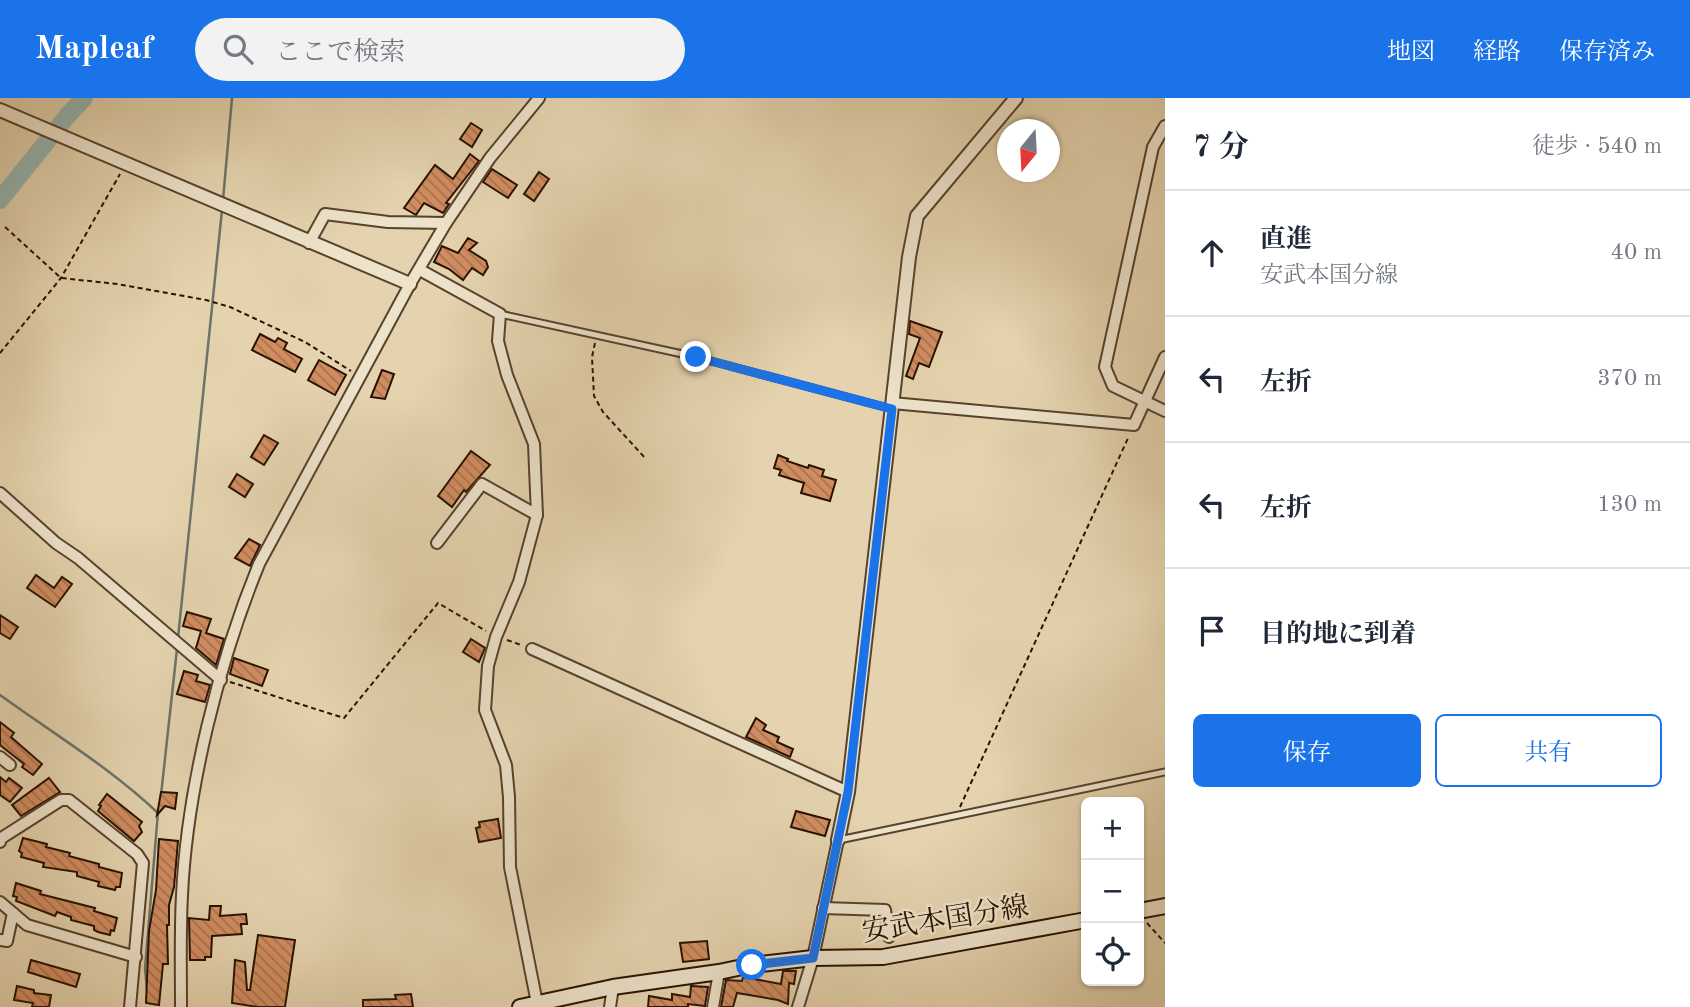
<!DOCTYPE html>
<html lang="ja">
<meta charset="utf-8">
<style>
:root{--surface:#fff;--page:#f2f2f3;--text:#1f2937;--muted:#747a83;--line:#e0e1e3;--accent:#1a73e8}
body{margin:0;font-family:"Old Standard TT","Noto Serif JP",serif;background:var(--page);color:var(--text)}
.controls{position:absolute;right:21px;bottom:21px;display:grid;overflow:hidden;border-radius:10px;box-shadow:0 2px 5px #0004}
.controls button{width:63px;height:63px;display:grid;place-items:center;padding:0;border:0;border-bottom:2px solid var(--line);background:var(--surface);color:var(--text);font:35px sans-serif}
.compass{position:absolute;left:997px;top:21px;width:63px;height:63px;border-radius:50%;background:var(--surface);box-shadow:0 2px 5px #0004;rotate:198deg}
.stop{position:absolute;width:21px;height:21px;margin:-16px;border:5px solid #1a73e8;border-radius:50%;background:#fff}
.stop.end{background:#1a73e8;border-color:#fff;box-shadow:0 2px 7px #0008}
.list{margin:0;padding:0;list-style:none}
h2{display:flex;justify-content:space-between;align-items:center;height:91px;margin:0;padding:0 28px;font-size:30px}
h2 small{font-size:23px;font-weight:400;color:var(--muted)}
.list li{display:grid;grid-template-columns:46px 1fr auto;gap:21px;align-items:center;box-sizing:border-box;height:126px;padding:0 28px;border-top:2px solid var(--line)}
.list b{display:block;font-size:26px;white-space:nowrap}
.list p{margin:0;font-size:23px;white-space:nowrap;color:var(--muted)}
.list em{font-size:23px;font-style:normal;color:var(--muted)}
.actions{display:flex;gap:14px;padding:21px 28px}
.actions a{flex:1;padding:16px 0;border:2px solid var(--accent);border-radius:10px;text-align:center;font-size:24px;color:var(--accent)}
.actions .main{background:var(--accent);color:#fff}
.icon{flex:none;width:38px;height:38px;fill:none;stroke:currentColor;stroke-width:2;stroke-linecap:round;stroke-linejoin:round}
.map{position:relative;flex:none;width:1165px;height:909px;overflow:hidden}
header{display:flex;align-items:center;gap:42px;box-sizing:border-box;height:98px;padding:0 35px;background:var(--accent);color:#fff}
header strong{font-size:33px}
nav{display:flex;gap:38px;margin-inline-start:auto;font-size:24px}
.search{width:490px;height:63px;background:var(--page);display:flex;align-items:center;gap:18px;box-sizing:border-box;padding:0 24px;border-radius:38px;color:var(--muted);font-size:26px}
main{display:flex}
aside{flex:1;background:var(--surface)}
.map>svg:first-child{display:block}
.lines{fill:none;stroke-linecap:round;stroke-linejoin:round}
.stream{stroke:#6b746b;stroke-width:2.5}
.river{stroke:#97b6b3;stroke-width:18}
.building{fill:url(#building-back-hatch);stroke:#281200;stroke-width:2}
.service-casing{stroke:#57422c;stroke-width:9}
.minor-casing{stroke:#57422c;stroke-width:14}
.tertiary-casing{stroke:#57422c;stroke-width:16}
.secondary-casing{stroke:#281200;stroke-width:18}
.path{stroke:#281200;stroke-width:2;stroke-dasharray:5 3.5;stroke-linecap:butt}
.service{stroke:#ede2ca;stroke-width:5}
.minor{stroke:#ede2ca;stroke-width:10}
.tertiary{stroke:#ede2ca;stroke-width:12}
.secondary{stroke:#ede2ca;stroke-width:14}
.route{stroke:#1a73e8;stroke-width:9}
.labels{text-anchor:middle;stroke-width:5;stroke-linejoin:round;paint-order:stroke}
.street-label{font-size:28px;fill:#281200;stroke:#ede2ca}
</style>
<header>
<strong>Mapleaf</strong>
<div class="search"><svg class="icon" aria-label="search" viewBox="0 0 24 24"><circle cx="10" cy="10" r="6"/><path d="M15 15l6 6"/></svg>ここで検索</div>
<nav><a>地図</a><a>経路</a><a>保存済み</a></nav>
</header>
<main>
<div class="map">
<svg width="1165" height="909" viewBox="0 0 1165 909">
<defs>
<pattern id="building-back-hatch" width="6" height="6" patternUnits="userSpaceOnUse" patternTransform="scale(1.75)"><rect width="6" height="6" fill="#d18d61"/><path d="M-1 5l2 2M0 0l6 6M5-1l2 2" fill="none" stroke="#aa724e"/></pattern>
</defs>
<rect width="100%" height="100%" fill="#e4d3ae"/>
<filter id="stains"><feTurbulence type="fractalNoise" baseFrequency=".00286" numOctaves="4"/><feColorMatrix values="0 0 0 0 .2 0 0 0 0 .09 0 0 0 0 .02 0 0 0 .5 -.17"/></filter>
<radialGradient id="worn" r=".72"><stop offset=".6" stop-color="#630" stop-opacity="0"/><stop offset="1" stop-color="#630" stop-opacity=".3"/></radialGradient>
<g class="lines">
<g class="stream">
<path d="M223 102 232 0"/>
<path d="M178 540 222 112"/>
<path d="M0 597C54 636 109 669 158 715"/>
<path d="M161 697 177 551"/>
<path d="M147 892 145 871 158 714"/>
</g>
<path class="river" d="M0 102 68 17 84 0"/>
</g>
<g class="building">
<path d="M471 25 482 32 472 49 460 41Z"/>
<path d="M470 56 479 63 446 105 449 106 443 115 424 105 416 117 404 110 435 67 453 81Z"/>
<path d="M492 71 517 87 508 100 483 84Z"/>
<path d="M539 74 549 81 534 103 524 96Z"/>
<path d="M468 140 477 145 469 152 486 163 488 169 483 177 472 170 463 182 449 171 434 164 442 148 458 155Z"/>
<path d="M910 223 942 234 929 269 919 265 913 281 906 278 920 240 909 236Z"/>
<path d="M260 236 275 244 278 240 287 245 284 251 302 261 295 274 252 252Z"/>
<path d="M319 262 346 277 335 297 308 282Z"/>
<path d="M382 272 394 276 385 301 371 299Z"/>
<path d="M264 337 278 345 264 367 251 359Z"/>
<path d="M471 353 490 367 466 394 464 392 452 409 438 398Z"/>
<path d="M778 357 788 361 787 363 808 370 809 367 824 372 822 378 836 382 830 403 801 395 804 385 779 377 781 372 774 370Z"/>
<path d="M237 376 253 386 245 399 229 389Z"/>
<path d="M249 441 260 447 250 468 235 460Z"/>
<path d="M36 477 54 490 62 479 72 486 55 509 27 490Z"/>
<path d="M187 514 211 521 206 535 224 541 216 567 196 550 201 533 183 528Z"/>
<path d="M0 517 18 529 10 541 0 535Z"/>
<path d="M471 541 485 550 479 564 463 554Z"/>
<path d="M234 560 268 572 262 588 230 576Z"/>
<path d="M184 573 198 577 196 583 210 587 205 604 177 596Z"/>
<path d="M756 620 766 627 763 632 779 639 777 644 793 651 790 659 746 639Z"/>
<path d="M0 624 14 635 11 639 42 666 33 677 22 669 24 666 0 647Z"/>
<path d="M0 679 6 684 9 680 22 690 10 704 0 697Z"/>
<path d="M49 680 60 694 21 718 12 707Z"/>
<path d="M161 694 177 695 175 711 165 708 157 717Z"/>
<path d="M107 696 142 724 139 728 142 734 134 743 98 713 101 708 99 707Z"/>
<path d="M796 713 830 722 825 738 791 729Z"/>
<path d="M498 721 501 740 479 744 476 730 480 729 479 724Z"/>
<path d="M23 740 47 746 46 749 70 755 69 758 99 766V769L122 775 120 789H116L115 792 98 788 99 784 77 778V774L43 769 44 765 21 759 22 755 19 753Z"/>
<path d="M159 741 178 743 174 789 169 807V827H167L168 866H163L159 907 146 905 149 833 156 792Z"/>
<path d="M16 785 41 793 40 796 95 810 94 813 117 820 114 833 111 832 110 837 98 834 94 832V828L71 822V819L57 814 55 818 16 803 17 799 13 798Z"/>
<path d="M210 808H221L220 818 246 816 247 826H241L242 836 212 838 211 859H205V862H190L189 820 209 822Z"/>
<path d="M258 837 295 842 285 909H258L232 905 235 862 245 864 247 892H250Z"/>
<path d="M707 843 709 861 683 864 680 845Z"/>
<path d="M31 862 80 876 76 889 28 874Z"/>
<path d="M783 873H796L794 886 789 885 788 906 778 902 737 895 733 909H721L726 882 742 883 743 879 781 886Z"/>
<path d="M17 888 34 892V895L51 897 49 909H32L33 905 14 902Z"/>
<path d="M691 888 708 889 705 908 688 906V909H648L649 898 672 902V896L690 899Z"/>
<path d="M411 896 413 909H363V902L396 901 395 897Z"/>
</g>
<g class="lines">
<g class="service-casing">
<g id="service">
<path d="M500 216 696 259 892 311"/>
<path d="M839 742 1165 674"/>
</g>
</g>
<g class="minor-casing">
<g id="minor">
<path d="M1165 28 1153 49 1105 269 1113 288 1165 313"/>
<path d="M309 145 325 116 388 124 446 125"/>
<path d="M420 172 500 216 498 243 507 277 534 346 537 417 519 484 496 539 488 568 485 612 506 667 509 699 510 769 537 905"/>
<path d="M892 305 1134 327 1165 259"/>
<path d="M0 395 56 445 78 460 221 582"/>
<path d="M437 445 482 386 537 417"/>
<path d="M532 551 848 694"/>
<path d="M0 659 10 667"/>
<path d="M0 744V741L61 702H69L137 756 143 765 130 909"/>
<path d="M0 804 27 827 136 859"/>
<path d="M823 810 885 812 889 839"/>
<path d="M0 842 7 843 13 815"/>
<path d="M181 909C181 872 180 834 182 797 187 690 219 564 259 466L410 186 446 125 490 60 539 0"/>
<path d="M610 909 613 889"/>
<path d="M713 909 719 874"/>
<path d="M798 909 813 860 838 742"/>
</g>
</g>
<g class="tertiary-casing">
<g id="tertiary">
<path d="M0 12 410 186"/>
<path d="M838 742 848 694 909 159 917 118 1016 0"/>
</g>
</g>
<g class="secondary-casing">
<g id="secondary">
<path d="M1139 813 1165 808"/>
<path d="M520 909 613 889 719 874 752 867 813 860 883 859 1086 822"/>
</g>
</g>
<g class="path">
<path d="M5 129 61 180 117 186 206 202 230 209 305 244 351 273"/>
<path d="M595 245 592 259 594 298 603 314 646 361"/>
<path d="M0 255 61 180 120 76"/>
<path d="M507 542 521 547"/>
<path d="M230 584 344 620 438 505 486 533"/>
<path d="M960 709 1129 338"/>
<path d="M1147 825 1165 845"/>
</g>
<use href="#service" class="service"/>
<use href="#minor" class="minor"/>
<use href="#tertiary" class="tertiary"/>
<use href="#secondary" class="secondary"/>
</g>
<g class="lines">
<path class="route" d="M696 259 892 311 848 694 813 860 752 867"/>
</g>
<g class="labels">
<g class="street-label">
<text transform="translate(945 820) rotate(-9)" y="10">安武本国分線</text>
</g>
</g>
<rect width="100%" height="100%" filter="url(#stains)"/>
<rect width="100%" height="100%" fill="url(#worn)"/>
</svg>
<div class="controls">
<button>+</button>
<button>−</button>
<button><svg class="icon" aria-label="locate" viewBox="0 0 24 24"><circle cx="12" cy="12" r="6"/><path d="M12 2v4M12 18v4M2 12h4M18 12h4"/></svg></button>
</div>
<svg class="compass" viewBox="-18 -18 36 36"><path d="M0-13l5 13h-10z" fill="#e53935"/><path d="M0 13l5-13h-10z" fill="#747a83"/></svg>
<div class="stop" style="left:752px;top:867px"></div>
<div class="stop end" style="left:696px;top:259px"></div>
</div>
<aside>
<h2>7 分<small>徒歩 · 540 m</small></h2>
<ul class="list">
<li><svg class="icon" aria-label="ahead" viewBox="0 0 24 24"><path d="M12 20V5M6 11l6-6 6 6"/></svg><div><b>直進</b><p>安武本国分線</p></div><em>40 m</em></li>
<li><svg class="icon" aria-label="left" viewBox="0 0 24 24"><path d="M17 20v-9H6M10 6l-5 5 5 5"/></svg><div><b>左折</b></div><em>370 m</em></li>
<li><svg class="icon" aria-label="left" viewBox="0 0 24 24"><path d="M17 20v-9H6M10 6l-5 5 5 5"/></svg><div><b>左折</b></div><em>130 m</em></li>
<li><svg class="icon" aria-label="arrive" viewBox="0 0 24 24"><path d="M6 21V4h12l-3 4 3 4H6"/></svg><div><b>目的地に到着</b></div></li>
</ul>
<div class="actions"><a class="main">保存</a><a>共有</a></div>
</aside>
</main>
